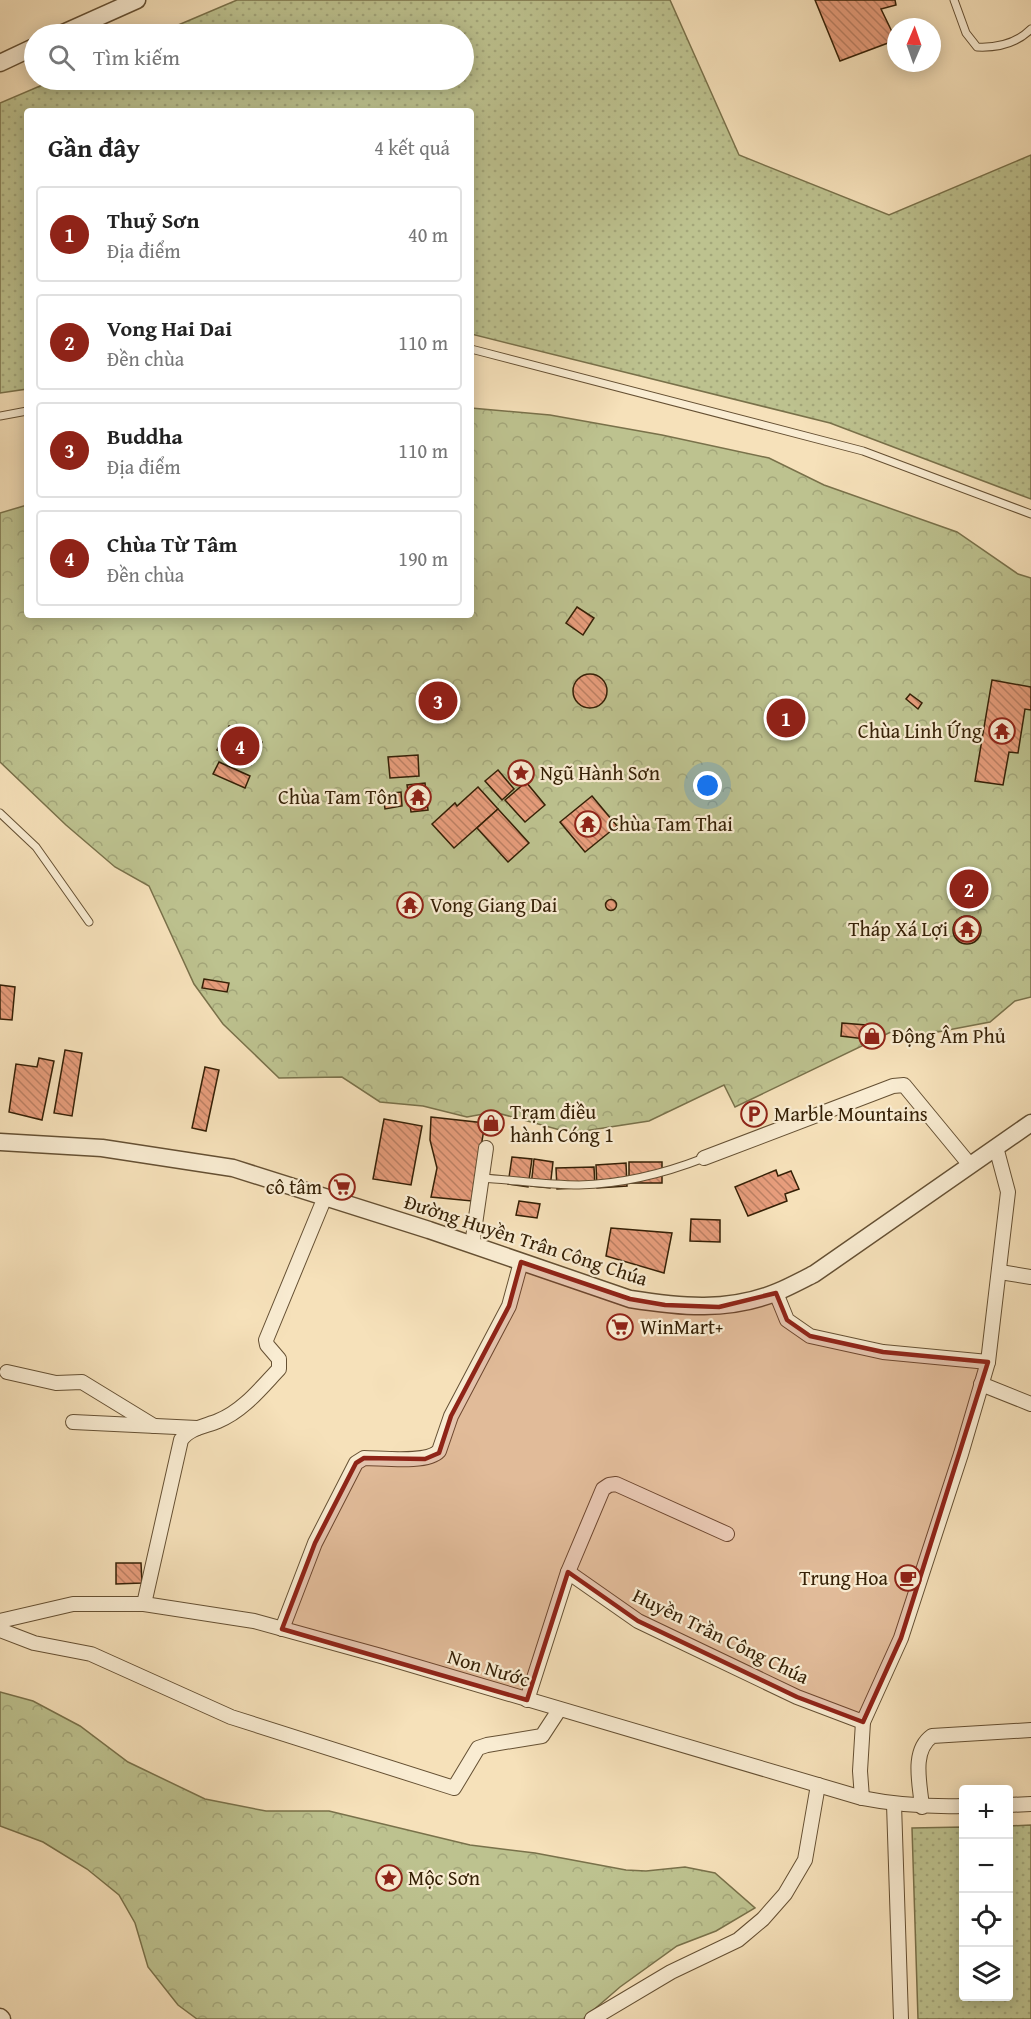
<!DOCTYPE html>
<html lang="vi">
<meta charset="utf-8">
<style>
:root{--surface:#fff;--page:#f6f6f6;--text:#222;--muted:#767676;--line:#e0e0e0;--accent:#8f2418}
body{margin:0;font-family:"Gentium Book Plus",serif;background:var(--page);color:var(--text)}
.controls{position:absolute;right:18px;bottom:18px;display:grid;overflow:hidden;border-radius:6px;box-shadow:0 3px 15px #0003}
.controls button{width:54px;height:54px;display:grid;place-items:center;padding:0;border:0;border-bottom:2px solid var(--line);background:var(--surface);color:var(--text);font:30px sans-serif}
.compass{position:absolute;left:887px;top:18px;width:54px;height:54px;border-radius:50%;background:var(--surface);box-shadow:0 3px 15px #0003;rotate:2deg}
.you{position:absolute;left:708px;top:786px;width:21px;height:21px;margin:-15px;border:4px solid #fff;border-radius:50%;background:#1a73e8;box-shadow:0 0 0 9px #1a73e833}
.badge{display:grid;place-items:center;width:39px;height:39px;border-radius:50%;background:var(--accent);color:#fff;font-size:20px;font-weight:700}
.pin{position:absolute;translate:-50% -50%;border:3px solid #fff;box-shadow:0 2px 6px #0006}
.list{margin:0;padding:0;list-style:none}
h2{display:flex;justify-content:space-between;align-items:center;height:78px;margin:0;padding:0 24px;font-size:26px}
h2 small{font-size:20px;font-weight:400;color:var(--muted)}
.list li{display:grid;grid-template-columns:39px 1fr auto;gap:18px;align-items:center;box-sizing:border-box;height:96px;margin:0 12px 12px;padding:0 12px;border:2px solid var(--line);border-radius:6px}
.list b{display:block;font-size:22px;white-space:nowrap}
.list p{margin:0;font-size:20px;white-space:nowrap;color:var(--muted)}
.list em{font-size:20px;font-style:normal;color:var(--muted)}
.icon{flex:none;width:33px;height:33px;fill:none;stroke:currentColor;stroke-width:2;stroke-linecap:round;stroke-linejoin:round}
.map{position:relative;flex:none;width:1031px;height:2019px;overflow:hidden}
.search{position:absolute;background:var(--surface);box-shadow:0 3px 15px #0003;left:24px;top:24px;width:450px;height:66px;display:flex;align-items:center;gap:15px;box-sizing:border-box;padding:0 21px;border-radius:33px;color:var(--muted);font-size:22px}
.panel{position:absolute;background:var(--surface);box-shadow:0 3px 15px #0003;left:24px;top:108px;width:450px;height:510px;border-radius:6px}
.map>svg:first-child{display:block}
.grass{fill:url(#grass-dots);stroke:#79714a;stroke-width:1.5}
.forest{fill:url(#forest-crowns);stroke:#79714a;stroke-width:1.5}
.building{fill:url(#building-back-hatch);stroke:#352006;stroke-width:1.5}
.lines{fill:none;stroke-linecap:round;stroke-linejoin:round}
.service-casing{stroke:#655033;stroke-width:9}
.minor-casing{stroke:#655033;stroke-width:16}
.tertiary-casing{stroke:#655033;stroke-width:19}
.service{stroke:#f9ecd2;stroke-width:7}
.minor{stroke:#f9ecd2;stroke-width:14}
.tertiary{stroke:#f9ecd2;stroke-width:16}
.marked{fill:#8f2418;fill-opacity:0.2;stroke:#8f2418;stroke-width:4.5;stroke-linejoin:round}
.labels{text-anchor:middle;stroke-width:4.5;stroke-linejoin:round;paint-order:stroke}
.poi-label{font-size:20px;fill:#352006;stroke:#f9ecd2;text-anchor:start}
.street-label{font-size:20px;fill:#352006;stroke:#f9ecd2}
</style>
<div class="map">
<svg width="1031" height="2019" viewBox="0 0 1031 2019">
<defs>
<pattern id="grass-dots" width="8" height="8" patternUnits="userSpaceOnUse" patternTransform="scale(1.5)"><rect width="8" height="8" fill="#bdc28f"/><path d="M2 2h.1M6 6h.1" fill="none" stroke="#a3a67a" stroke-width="1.8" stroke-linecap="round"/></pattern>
<pattern id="forest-crowns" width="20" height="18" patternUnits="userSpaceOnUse" patternTransform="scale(1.5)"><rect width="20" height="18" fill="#bdc28f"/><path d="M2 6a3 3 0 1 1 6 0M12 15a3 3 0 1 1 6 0" fill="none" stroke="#a3a67a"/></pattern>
<pattern id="building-back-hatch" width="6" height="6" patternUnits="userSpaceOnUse" patternTransform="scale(1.5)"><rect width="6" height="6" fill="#e79d7c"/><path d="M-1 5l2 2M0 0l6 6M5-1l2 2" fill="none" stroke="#bc8064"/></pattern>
</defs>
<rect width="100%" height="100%" fill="#f6e1ba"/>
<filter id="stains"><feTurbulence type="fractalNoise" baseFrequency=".00333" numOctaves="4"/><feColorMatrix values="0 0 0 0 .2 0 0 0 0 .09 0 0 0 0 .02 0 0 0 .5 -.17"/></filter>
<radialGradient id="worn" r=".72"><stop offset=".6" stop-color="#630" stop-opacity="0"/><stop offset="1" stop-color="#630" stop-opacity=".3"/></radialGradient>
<g class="grass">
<path d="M237 0H670L739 155 889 215 1031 155V499L830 423 471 334V111H27V389L0 393V103L54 80H464V34H157Z"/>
<path d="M1031 1825V2019H918L912 1828 963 1827 964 1996H1008L1009 1826Z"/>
</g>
<g class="forest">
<path d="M471 408 550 415 662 435 769 458 824 485 957 532 1018 574 1031 578V997L1015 1001 990 1022 901 1039 895 1030 735 1107 724 1085 649 1121 571 1133 494 1112 467 1117 423 1106 380 1102 342 1077 279 1078 223 1024 194 984 149 886 115 867 66 825 0 762V513L27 505V615H471Z"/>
<path d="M0 1692 33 1701 80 1726 128 1762 205 1799 266 1811H329L470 1845 535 1853 626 1870 646 1871 685 1867 715 1873 755 1908 716 1931 677 1946 620 1987 583 2019H197L178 2005 148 1967 135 1923 119 1895 87 1869 43 1842 0 1826Z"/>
</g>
<g class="building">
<path d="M815 0H895L896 5 881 9 896 40 840 61Z"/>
<path d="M577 607 594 618 583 635 566 623Z"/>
<circle cx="590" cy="691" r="17"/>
<path d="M992 680 1031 687V710L1025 709 1018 753 1009 752 1003 785 975 781Z"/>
<path d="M910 694 922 703 918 709 906 699Z"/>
<path d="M229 726 262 742 251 765 217 750Z"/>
<path d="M418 755 419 776 390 778 388 757Z"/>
<path d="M219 762 250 776 245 788 213 774Z"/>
<path d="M498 770 514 789 502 800 485 781Z"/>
<path d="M526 782 545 805 525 822 505 800Z"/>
<path d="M425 783 428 810 411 812 407 785Z"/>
<path d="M478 787 498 809 454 848 432 824 455 803 457 806Z"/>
<path d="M401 792 402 806 385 809 383 794Z"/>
<path d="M592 796 617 826 585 852 560 822Z"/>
<path d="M498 809 529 843 508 862 477 828Z"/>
<path d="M972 882 975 893 965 896 962 885Z"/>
<circle cx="611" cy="905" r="5.5"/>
<circle cx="967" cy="930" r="14"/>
<path d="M204 979 229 983 227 992 202 988Z"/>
<path d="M0 985 15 987 12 1020 0 1019Z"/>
<path d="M842 1023 866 1025 865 1039 841 1036Z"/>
<path d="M65 1050 82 1053 72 1116 54 1113Z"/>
<path d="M39 1058 54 1061 42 1120 9 1112 16 1064 37 1067Z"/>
<path d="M205 1067 219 1070 206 1131 192 1128Z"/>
<path d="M431 1117 485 1123 472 1201 431 1197 437 1168 430 1140Z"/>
<path d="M384 1119 422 1126 411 1185 373 1179Z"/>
<path d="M512 1157 532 1159 528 1187 508 1184Z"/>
<path d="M534 1159 553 1162 550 1188 531 1186Z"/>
<rect x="629" y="1162" width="33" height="21"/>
<path d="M626 1163 627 1186 597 1188 596 1165Z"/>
<path d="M594 1167 595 1187 557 1189 556 1168Z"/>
<path d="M776 1170 778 1176 791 1171 799 1189 785 1194 787 1201 748 1216 735 1187Z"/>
<path d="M519 1201 540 1204 537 1218 516 1215Z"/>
<path d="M691 1219 720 1220V1242L690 1241Z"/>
<path d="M611 1228 672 1233 664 1273 606 1256Z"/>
<path d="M116 1563H141L142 1583 116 1584Z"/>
</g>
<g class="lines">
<g class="service-casing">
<g id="service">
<path d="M954 0 966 33 977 47C997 48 1017 43 1031 29"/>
<path d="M471 349 863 451 1031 514"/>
<path d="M0 416 27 411"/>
<path d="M0 813 36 847 89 922"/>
<path d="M482 1178C514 1180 547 1185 579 1185 623 1184 663 1174 704 1158"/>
</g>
</g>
<g class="minor-casing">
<g id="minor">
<path d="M704 1158 893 1086 904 1085 970 1165"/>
<path d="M472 1245 486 1148"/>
<path d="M1000 1272 1031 1277"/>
<path d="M776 1293 787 1320 810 1336 883 1352 988 1362"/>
<path d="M7 1372 56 1383 82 1382 154 1426"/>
<path d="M981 1384 1031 1404"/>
<path d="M73 1422 197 1428"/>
<path d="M568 1572 638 1621 797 1697 863 1722"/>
<path d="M144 1604 181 1440C189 1428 206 1426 218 1421 243 1411 261 1388 279 1369V1359L267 1345 266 1340 325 1197"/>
<path d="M0 1621 73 1604H144L254 1621 381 1656 862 1798C897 1805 929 1807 964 1806"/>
<path d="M282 1629 315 1543 356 1463 364 1458C382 1458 427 1464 439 1451L451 1416 509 1306 521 1262"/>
<path d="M0 1630 34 1643 91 1654 231 1717 454 1788 478 1748 487 1745 542 1736 559 1710"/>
<path d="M527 1700 568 1572 603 1489 609 1485 616 1484 727 1534"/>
<path d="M862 1798 860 1771 863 1722 901 1638 961 1454 988 1362 1008 1192 996 1147"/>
<path d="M894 1804 901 2019"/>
<path d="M1008 1805 1031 1804"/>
<path d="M922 1807C920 1784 911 1751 932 1736L1031 1730"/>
<path d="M592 2019 671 1972 738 1940 763 1919 785 1894 805 1860 818 1785"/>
</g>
</g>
<g class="tertiary-casing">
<g id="tertiary">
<path d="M61 34 137 0"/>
<path d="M0 63 34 47"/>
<path d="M0 1142 102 1148 233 1168 429 1230 630 1299C680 1307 729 1312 777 1292 789 1287 802 1280 814 1274L1031 1123"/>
<path d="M0 2017 2 2019"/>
</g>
</g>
<use href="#service" class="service"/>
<use href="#minor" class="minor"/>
<use href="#tertiary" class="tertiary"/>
</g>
<path class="marked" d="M521 1262 630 1299 665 1305 719 1307 776 1293 787 1320 810 1336 883 1352 988 1362 901 1638 863 1722 797 1697 638 1621 568 1572 527 1700 282 1629 315 1543 356 1463 364 1458 425 1459 439 1453 451 1416 509 1306Z"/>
<defs>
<g id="temple-ring" transform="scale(1.35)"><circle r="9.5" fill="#f9ecd2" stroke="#8f2418" stroke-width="1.5"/><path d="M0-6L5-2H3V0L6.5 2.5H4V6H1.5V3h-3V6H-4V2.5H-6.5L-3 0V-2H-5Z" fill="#8f2418"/></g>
<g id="sight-ring" transform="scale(1.35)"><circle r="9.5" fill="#f9ecd2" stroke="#8f2418" stroke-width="1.5"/><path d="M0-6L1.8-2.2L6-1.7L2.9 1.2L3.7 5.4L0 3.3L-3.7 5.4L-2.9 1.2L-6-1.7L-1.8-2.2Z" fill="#8f2418"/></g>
<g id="shop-ring" transform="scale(1.35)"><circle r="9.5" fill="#f9ecd2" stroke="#8f2418" stroke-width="1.5"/><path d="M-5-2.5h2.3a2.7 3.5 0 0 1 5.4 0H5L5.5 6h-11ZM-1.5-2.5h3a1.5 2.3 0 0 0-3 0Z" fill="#8f2418"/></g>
<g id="parking-ring" transform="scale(1.35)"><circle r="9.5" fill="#f9ecd2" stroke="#8f2418" stroke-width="1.5"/><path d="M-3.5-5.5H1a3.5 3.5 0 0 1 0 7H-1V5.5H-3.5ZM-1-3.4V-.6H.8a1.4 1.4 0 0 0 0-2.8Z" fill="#8f2418"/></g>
<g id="supermarket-ring" transform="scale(1.35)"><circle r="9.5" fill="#f9ecd2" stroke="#8f2418" stroke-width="1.5"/><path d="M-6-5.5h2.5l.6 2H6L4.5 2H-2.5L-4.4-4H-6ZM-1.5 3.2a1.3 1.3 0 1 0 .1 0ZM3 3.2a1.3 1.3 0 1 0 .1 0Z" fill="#8f2418"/></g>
<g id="cafe-ring" transform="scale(1.35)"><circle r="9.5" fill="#f9ecd2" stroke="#8f2418" stroke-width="1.5"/><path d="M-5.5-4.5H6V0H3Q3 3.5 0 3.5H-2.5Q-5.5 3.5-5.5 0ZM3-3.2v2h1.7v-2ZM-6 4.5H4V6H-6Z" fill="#8f2418"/></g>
</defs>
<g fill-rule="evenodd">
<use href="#temple-ring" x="1002" y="731"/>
<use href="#sight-ring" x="521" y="773"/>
<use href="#temple-ring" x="418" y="797"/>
<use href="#temple-ring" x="588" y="824"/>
<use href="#temple-ring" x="410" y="905"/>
<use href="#temple-ring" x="967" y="929"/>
<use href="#shop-ring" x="872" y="1036"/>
<use href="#parking-ring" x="754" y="1114"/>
<use href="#shop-ring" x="491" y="1123"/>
<use href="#supermarket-ring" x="342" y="1187"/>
<use href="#supermarket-ring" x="620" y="1327"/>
<use href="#cafe-ring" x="908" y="1578"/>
<use href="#sight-ring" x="389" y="1878"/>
</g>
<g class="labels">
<g class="poi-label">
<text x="982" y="738" text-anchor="end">Chùa Linh Ứng</text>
<text x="540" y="780">Ngũ Hành Sơn</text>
<text x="398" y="804" text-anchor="end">Chùa Tam Tôn</text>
<text x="608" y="831">Chùa Tam Thai</text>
<text x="430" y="912">Vong Giang Dai</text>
<text x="948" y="936" text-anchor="end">Tháp Xá Lợi</text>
<text x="892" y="1043">Động Âm Phủ</text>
<text x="510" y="1119">Trạm điều<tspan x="510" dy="23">hành Cóng 1</tspan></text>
<text x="774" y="1121">Marble Mountains</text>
<text x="322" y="1194" text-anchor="end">cô tâm</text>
<text x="640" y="1334">WinMart+</text>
<text x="888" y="1585" text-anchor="end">Trung Hoa</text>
<text x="408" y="1885">Mộc Sơn</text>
</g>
<g class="street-label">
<text transform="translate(526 1240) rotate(18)" y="7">Đường Huyền Trân Công Chúa</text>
<text transform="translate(721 1636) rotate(26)" y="7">Huyền Trần Công Chúa</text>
<text transform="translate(489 1668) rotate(17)" y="7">Non Nước</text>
</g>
</g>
<rect width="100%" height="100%" filter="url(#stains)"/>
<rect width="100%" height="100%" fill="url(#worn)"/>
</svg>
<div class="controls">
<button>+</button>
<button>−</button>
<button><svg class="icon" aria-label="locate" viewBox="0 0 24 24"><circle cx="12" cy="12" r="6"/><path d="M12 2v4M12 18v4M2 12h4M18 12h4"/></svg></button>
<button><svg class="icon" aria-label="layers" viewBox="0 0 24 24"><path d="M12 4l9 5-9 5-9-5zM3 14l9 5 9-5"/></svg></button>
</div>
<svg class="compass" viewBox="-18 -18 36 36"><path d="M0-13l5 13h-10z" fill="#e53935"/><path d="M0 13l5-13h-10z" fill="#767676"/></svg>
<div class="you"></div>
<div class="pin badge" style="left:786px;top:718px">1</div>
<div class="pin badge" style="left:969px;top:889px">2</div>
<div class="pin badge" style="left:438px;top:701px">3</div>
<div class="pin badge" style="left:240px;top:746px">4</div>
<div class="search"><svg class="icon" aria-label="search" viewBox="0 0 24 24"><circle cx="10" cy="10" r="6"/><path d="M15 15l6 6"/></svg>Tìm kiếm</div>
<section class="panel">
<h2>Gần đây<small>4 kết quả</small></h2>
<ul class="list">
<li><span class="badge">1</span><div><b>Thuỷ Sơn</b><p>Địa điểm</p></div><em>40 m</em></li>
<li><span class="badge">2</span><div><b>Vong Hai Dai</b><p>Đền chùa</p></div><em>110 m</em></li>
<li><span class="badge">3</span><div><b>Buddha</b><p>Địa điểm</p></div><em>110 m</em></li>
<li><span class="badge">4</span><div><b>Chùa Từ Tâm</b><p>Đền chùa</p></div><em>190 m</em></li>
</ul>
</section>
</div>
